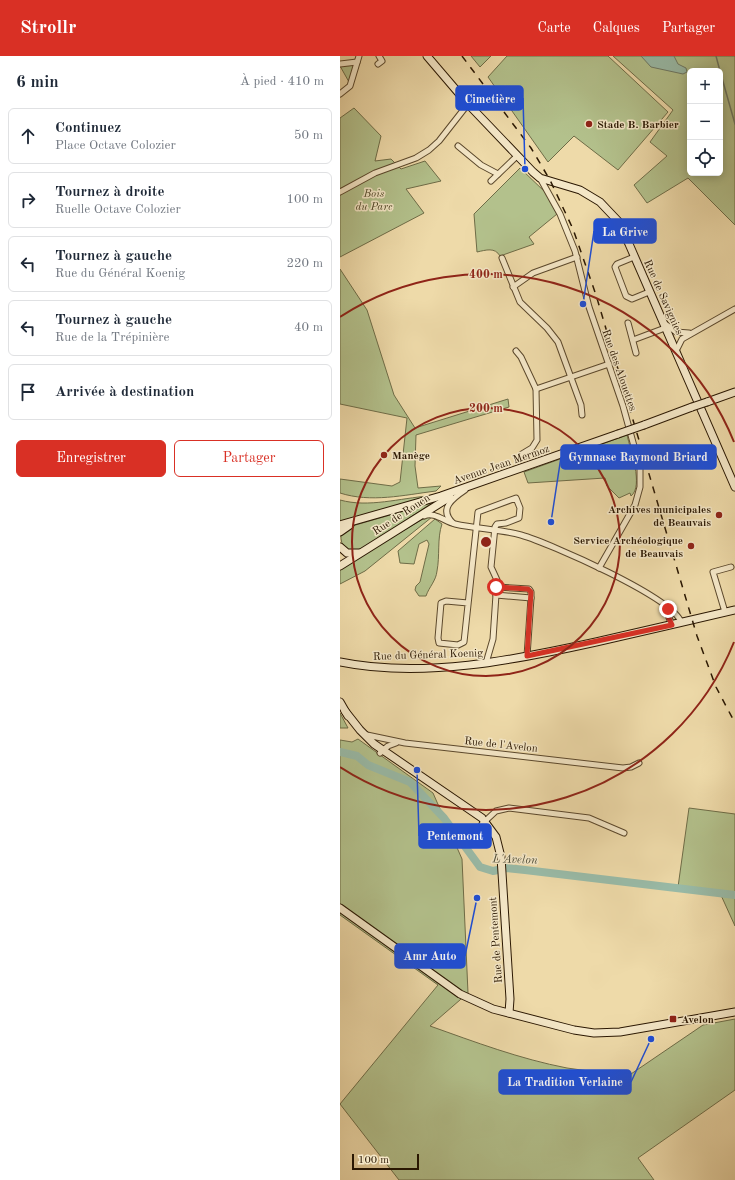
<!DOCTYPE html>
<html lang="fr">
<meta charset="utf-8">
<style>
:root{--surface:#fff;--page:#f2f2f3;--text:#1f2937;--muted:#747a83;--line:#e0e1e3;--accent:#d93025}
body{margin:0;font-family:"Old Standard TT",serif;background:var(--page);color:var(--text)}
.controls{position:absolute;right:12px;top:12px;display:grid;overflow:hidden;border-radius:6px;box-shadow:0 2px 10px #0003}
.controls button{width:36px;height:36px;display:grid;place-items:center;padding:0;border:0;border-bottom:1px solid var(--line);background:var(--surface);color:var(--text);font:20px sans-serif}
.scale{position:absolute;left:12px;bottom:10px;width:67px;box-sizing:border-box;padding-left:4px;border:2px solid #2a1702;border-top:0;font-size:11px;line-height:14px;white-space:nowrap;color:#2a1702;-webkit-text-stroke:3px #f4e7c7;paint-order:stroke}
.stop{position:absolute;width:12px;height:12px;margin:-9px;border:3px solid #d93025;border-radius:50%;background:#fff}
.stop.end{background:#d93025;border-color:#fff;box-shadow:0 1px 4px #0008}
.list{margin:0;padding:0;list-style:none}
h2{display:flex;justify-content:space-between;align-items:center;height:52px;margin:0;padding:0 16px;font-size:17px}
h2 small{font-size:13px;font-weight:400;color:var(--muted)}
.list li{display:grid;grid-template-columns:26px 1fr auto;gap:12px;align-items:center;box-sizing:border-box;height:56px;margin:0 8px 8px;padding:0 8px;border:1px solid var(--line);border-radius:6px}
.list b{display:block;font-size:15px;white-space:nowrap}
.list p{margin:0;font-size:13px;white-space:nowrap;color:var(--muted)}
.list em{font-size:13px;font-style:normal;color:var(--muted)}
.actions{display:flex;gap:8px;padding:12px 16px}
.actions a{flex:1;padding:9px 0;border:1px solid var(--accent);border-radius:6px;text-align:center;font-size:14px;color:var(--accent)}
.actions .main{background:var(--accent);color:#fff}
.icon{flex:none;width:22px;height:22px;fill:none;stroke:currentColor;stroke-width:2;stroke-linecap:round;stroke-linejoin:round}
.map{position:relative;flex:none;width:395px;height:1124px;overflow:hidden}
header{display:flex;align-items:center;gap:24px;box-sizing:border-box;height:56px;padding:0 20px;background:var(--accent);color:#fff}
header strong{font-size:19px}
nav{display:flex;gap:22px;margin-inline-start:auto;font-size:14px}
main{display:flex}
aside{flex:1;background:var(--surface)}
.map>svg:first-child{display:block}
.green{fill:#b3c18c;stroke:#6e6c47;fill-rule:evenodd}
.water{fill:#99bba8;stroke:#6d7966}
.lines{fill:none;stroke-linecap:round;stroke-linejoin:round}
.stream{stroke:#6d7966;stroke-width:1.5}
.river{stroke:#99bba8;stroke-width:8}
.street-casing{stroke:#5b482c;stroke-width:7}
.secondary-casing{stroke:#2a1702;stroke-width:9}
.street{stroke:#f4e7c7;stroke-width:5}
.secondary{stroke:#f4e7c7;stroke-width:7}
.rail{stroke:#2a1702;stroke-width:1.5;stroke-dasharray:7 7;stroke-linecap:butt}
.secondary-bridge-casing{stroke:#2a1702;stroke-width:9;stroke-linecap:butt}
.secondary-bridge{stroke:#f4e7c7;stroke-width:7}
.route{stroke:#d93025;stroke-width:5}
.ring{fill:none;stroke:#8f2418;stroke-width:2}
.poi-dot{fill:#8f2418;stroke:#f4e7c7;stroke-width:1.5}
.labels{text-anchor:middle;stroke-width:3;stroke-linejoin:round;paint-order:stroke}
.poi-label{font-size:11px;font-weight:bold;fill:#2a1702;stroke:#f4e7c7;text-anchor:start}
.park-label{font-size:11px;font-style:italic;fill:#534a2b;stroke:#f4e7c7}
.street-label{font-size:11px;fill:#2a1702;stroke:#f4e7c7}
.water-label{font-size:12px;font-style:italic;fill:#51503c;stroke:#f4e7c7}
.centre{fill:#8f2418;stroke:#f4e7c7;stroke-width:2}
.ring-label{font-size:12px;text-anchor:middle;font-weight:bold;fill:#8f2418;stroke:#f4e7c7;stroke-width:3;stroke-linejoin:round;paint-order:stroke}
.leader{fill:none;stroke:#1d4ed8;stroke-width:1.5}
.callout-dot{fill:#1d4ed8;stroke:#f4e7c7;stroke-width:1.5}
.callout{fill:#1d4ed8;stroke:#1d4ed8;stroke-width:1.5}
.callout-label{font-size:12px;text-anchor:middle;font-weight:bold;fill:#fff}
</style>
<header>
<strong>Strollr</strong>
<nav><a>Carte</a><a>Calques</a><a>Partager</a></nav>
</header>
<main>
<aside>
<h2>6 min<small>À pied · 410 m</small></h2>
<ul class="list">
<li><svg class="icon" aria-label="ahead" viewBox="0 0 24 24"><path d="M12 20V5M6 11l6-6 6 6"/></svg><div><b>Continuez</b><p>Place Octave Colozier</p></div><em>50 m</em></li>
<li><svg class="icon" aria-label="right" viewBox="0 0 24 24"><path d="M7 20v-9h11M14 6l5 5-5 5"/></svg><div><b>Tournez à droite</b><p>Ruelle Octave Colozier</p></div><em>100 m</em></li>
<li><svg class="icon" aria-label="left" viewBox="0 0 24 24"><path d="M17 20v-9H6M10 6l-5 5 5 5"/></svg><div><b>Tournez à gauche</b><p>Rue du Général Koenig</p></div><em>220 m</em></li>
<li><svg class="icon" aria-label="left" viewBox="0 0 24 24"><path d="M17 20v-9H6M10 6l-5 5 5 5"/></svg><div><b>Tournez à gauche</b><p>Rue de la Trépinière</p></div><em>40 m</em></li>
<li><svg class="icon" aria-label="arrive" viewBox="0 0 24 24"><path d="M6 21V4h12l-3 4 3 4H6"/></svg><div><b>Arrivée à destination</b></div></li>
</ul>
<div class="actions"><a class="main">Enregistrer</a><a>Partager</a></div>
</aside>
<div class="map">
<svg width="395" height="1124" viewBox="0 0 395 1124">
<rect width="100%" height="100%" fill="#eedaa9"/>
<filter id="stains"><feTurbulence type="fractalNoise" baseFrequency=".005" numOctaves="4"/><feColorMatrix values="0 0 0 0 .2 0 0 0 0 .09 0 0 0 0 .02 0 0 0 .5 -.17"/></filter>
<radialGradient id="worn" r=".72"><stop offset=".6" stop-color="#630" stop-opacity="0"/><stop offset="1" stop-color="#630" stop-opacity=".3"/></radialGradient>
<g class="green">
<path d="M131 0H151L140 11Z"/>
<path d="M167 0H268L328 56 278 114 234 80 208 106 148 21Z"/>
<path d="M273 0H395V169L348 122 307 147 294 129 327 100 310 86 333 54ZM350 15H380V117H350Z"/>
<path d="M14 9 9 26 0 10Z"/>
<path d="M14 52 41 80 35 105 51 103 61 113 85 105 101 125 66 133 84 157 0 201V62Z"/>
<path d="M180 112 205 136 217 158 189 181 194 188 160 200C155 191 146 194 137 196L134 158Z"/>
<path d="M0 213 27 254 54 339 75 372 168 343 169 351 76 379 75 410 78 432 101 430 96 435C64 439 31 447 0 437V423L52 430 60 426 67 362 0 348Z"/>
<path d="M287 379C290 393 304 430 291 440L290 437 279 442 267 430 265 422 188 427 184 416Z"/>
<path d="M89 440 0 467V444C29 452 60 442 89 440Z"/>
<path d="M92 447 19 495C7 496 0 491 1 478L12 470Z"/>
<path d="M88 460 92 461 25 515 0 528V512Z"/>
<path d="M95 463 102 468C97 482 100 500 97 515 96 525 89 531 86 540H79L75 534 76 530 80 526 89 488 87 484 79 488 74 508 60 507 58 495Z"/>
<path d="M0 657 8 672H0Z"/>
<path d="M18 683 93 737 122 803 128 937 90 970C135 986 180 1003 227 1012 247 1015 267 1017 288 1020L363 969 395 963V1034L298 1102 314 1124H59L0 1048 98 929 0 859V684L12 686Z"/>
<path d="M349 752 395 758V870L380 837 338 831Z"/>
</g>
<path class="water" d="M301 0H334L338 8 346 12 347 16 343 18 311 11Z"/>
<g class="lines">
<g class="stream">
<path d="M376 0 380 15"/>
<path d="M380 15 395 68"/>
</g>
<path class="river" d="M0 696 17 700 28 709 70 726 104 762 140 811 153 815 167 812 185 814 395 839"/>
<g class="street-casing">
<g id="street">
<path d="M0 8 17 6"/>
<path d="M38 8 42 5 39 0"/>
<path d="M0 38 10 30 19 0"/>
<path d="M118 90 141 109 158 118"/>
<path d="M200 122 220 158 235 195 249 251 283 350 300 412V431L295 449 259 512"/>
<path d="M151 125 177 100"/>
<path d="M0 136 35 117 76 102 89 94 99 85 128 48"/>
<path d="M294 201 277 208 275 211 286 240 292 243 309 236"/>
<path d="M162 202 180 246 207 272 218 286 241 349 242 359"/>
<path d="M173 231 193 217 237 201"/>
<path d="M288 267 296 297"/>
<path d="M324 267 336 276 349 277"/>
<path d="M293 284 325 272"/>
<path d="M176 295 181 301 196 333 197 384 192 392 182 398"/>
<path d="M336 295 342 283 395 253"/>
<path d="M196 333 269 308"/>
<path d="M84 460C94 455 105 466 115 468 137 473 159 473 181 479 209 487 332 541 341 566"/>
<path d="M113 467C98 453 113 442 125 434"/>
<path d="M156 539 191 542V536L189 533 157 531"/>
<path d="M128 547 106 545 101 547 98 582 99 587 118 589 124 586 138 456 176 442 180 452 179 462 166 467 157 468 155 471 151 511 157 524 153 583 146 607"/>
<path d="M325 552 332 569"/>
<path d="M385 556 373 516 391 511"/>
<path d="M187 600 191 542"/>
<path d="M27 679 65 687 283 712 291 711 299 707"/>
<path d="M40 697 48 690 56 687"/>
<path d="M142 768 156 755 169 752 249 762 284 777"/>
</g>
</g>
<g class="secondary-casing">
<g id="secondary">
<path d="M87 0 128 48 193 116 200 122 240 134 260 146 278 165 289 188 395 431"/>
<path d="M367 346 395 336"/>
<path d="M304 369 352 351"/>
<path d="M0 469 101 440 278 378"/>
<path d="M0 476 10 469"/>
<path d="M0 491 7 497H19"/>
<path d="M0 510 110 441"/>
<path d="M0 606C82 623 175 604 256 586 302 575 349 565 395 554"/>
<path d="M0 646 8 660"/>
<path d="M5 655 20 674 34 688 142 762 156 781 161 801 170 943 169 957"/>
<path d="M0 852 120 938 153 953 234 974 254 977 280 976 395 956"/>
</g>
</g>
<use href="#street" class="street"/>
<use href="#secondary" class="secondary"/>
<path class="rail" d="M122 0 191 92 210 124 233 173 256 239 357 580 376 631 395 667"/>
<g class="secondary-bridge-casing">
<g id="secondary-bridge">
<path d="M352 351 367 346"/>
<path d="M278 378 304 369"/>
</g>
</g>
<use href="#secondary-bridge" class="secondary-bridge"/>
</g>
<g class="lines">
<path class="route" d="M156 531 188 533 191 536 187 600 332 569 323 549 328 553"/>
</g>
<g class="ring">
<circle cx="146" cy="486" r="134"/>
<path d="M394 586A268 268 0 0 1 0 711M0 261A268 268 0 0 1 394 386"/>
</g>
<g class="poi-dot">
<circle cx="249" cy="68" r="4"/>
<circle cx="44" cy="399" r="4"/>
<circle cx="379" cy="459" r="4"/>
<circle cx="351" cy="490" r="4"/>
<rect x="329" y="959" width="8" height="8" rx="2"/>
</g>
<g class="labels">
<g class="poi-label">
<text x="257" y="72">Stade B. Barbier</text>
<text x="52" y="403">Manège</text>
<text x="371" y="457" text-anchor="end">Archives municipales<tspan x="371" dy="13">de Beauvais</tspan></text>
<text x="343" y="488" text-anchor="end">Service Archéologique<tspan x="343" dy="13">de Beauvais</tspan></text>
<text x="341" y="967">Avelon</text>
</g>
<g class="park-label">
<text x="34" y="141">Bois<tspan x="34" dy="13">du Parc</tspan></text>
</g>
<g class="street-label">
<text transform="translate(324 241) rotate(66)" y="4">Rue de Savignies</text>
<text transform="translate(280 314) rotate(71)" y="4">Rue des Alouettes</text>
<text transform="translate(161 408) rotate(-19)" y="4">Avenue Jean Mermoz</text>
<text transform="translate(61 458) rotate(-33)" y="4">Rue de Rouen</text>
<text transform="translate(88 598) rotate(-2)" y="4">Rue du Général Koenig</text>
<text transform="translate(161 688) rotate(6)" y="4">Rue de l'Avelon</text>
<text transform="translate(155 884) rotate(-94)" y="4">Rue de Pentemont</text>
</g>
<g class="water-label">
<text transform="translate(175 803) rotate(2)" y="4">L'Avelon</text>
</g>
</g>
<circle cx="146" cy="486" r="6" class="centre"/>
<g class="ring-label">
<text x="146" y="222">400 m</text>
<text x="146" y="356">200 m</text>
</g>
<path class="leader" d="M185 113L183 42M243 248L254 175M211 466L221 401M77 714L79 780M137 842L125 900M311 983L291 1026"/>
<g class="callout-dot">
<circle cx="185" cy="113" r="4"/>
<circle cx="243" cy="248" r="4"/>
<circle cx="211" cy="466" r="4"/>
<circle cx="77" cy="714" r="4"/>
<circle cx="137" cy="842" r="4"/>
<circle cx="311" cy="983" r="4"/>
</g>
<g class="callout">
<rect x="116" y="30" width="67" height="24" rx="4"/>
<rect x="254" y="163" width="62" height="24" rx="4"/>
<rect x="221" y="389" width="155" height="24" rx="4"/>
<rect x="79" y="768" width="72" height="24" rx="4"/>
<rect x="55" y="888" width="70" height="24" rx="4"/>
<rect x="159" y="1014" width="132" height="24" rx="4"/>
</g>
<g class="callout-label">
<text x="150" y="47">Cimetière</text>
<text x="285" y="180">La Grive</text>
<text x="298" y="405">Gymnase Raymond Briard</text>
<text x="115" y="784">Pentemont</text>
<text x="90" y="904">Amr Auto</text>
<text x="225" y="1030">La Tradition Verlaine</text>
</g>
<rect width="100%" height="100%" filter="url(#stains)"/>
<rect width="100%" height="100%" fill="url(#worn)"/>
</svg>
<div class="controls">
<button>+</button>
<button>−</button>
<button><svg class="icon" aria-label="locate" viewBox="0 0 24 24"><circle cx="12" cy="12" r="6"/><path d="M12 2v4M12 18v4M2 12h4M18 12h4"/></svg></button>
</div>
<div class="scale">100 m</div>
<div class="stop" style="left:156px;top:531px"></div>
<div class="stop end" style="left:328px;top:553px"></div>
</div>
</main>
